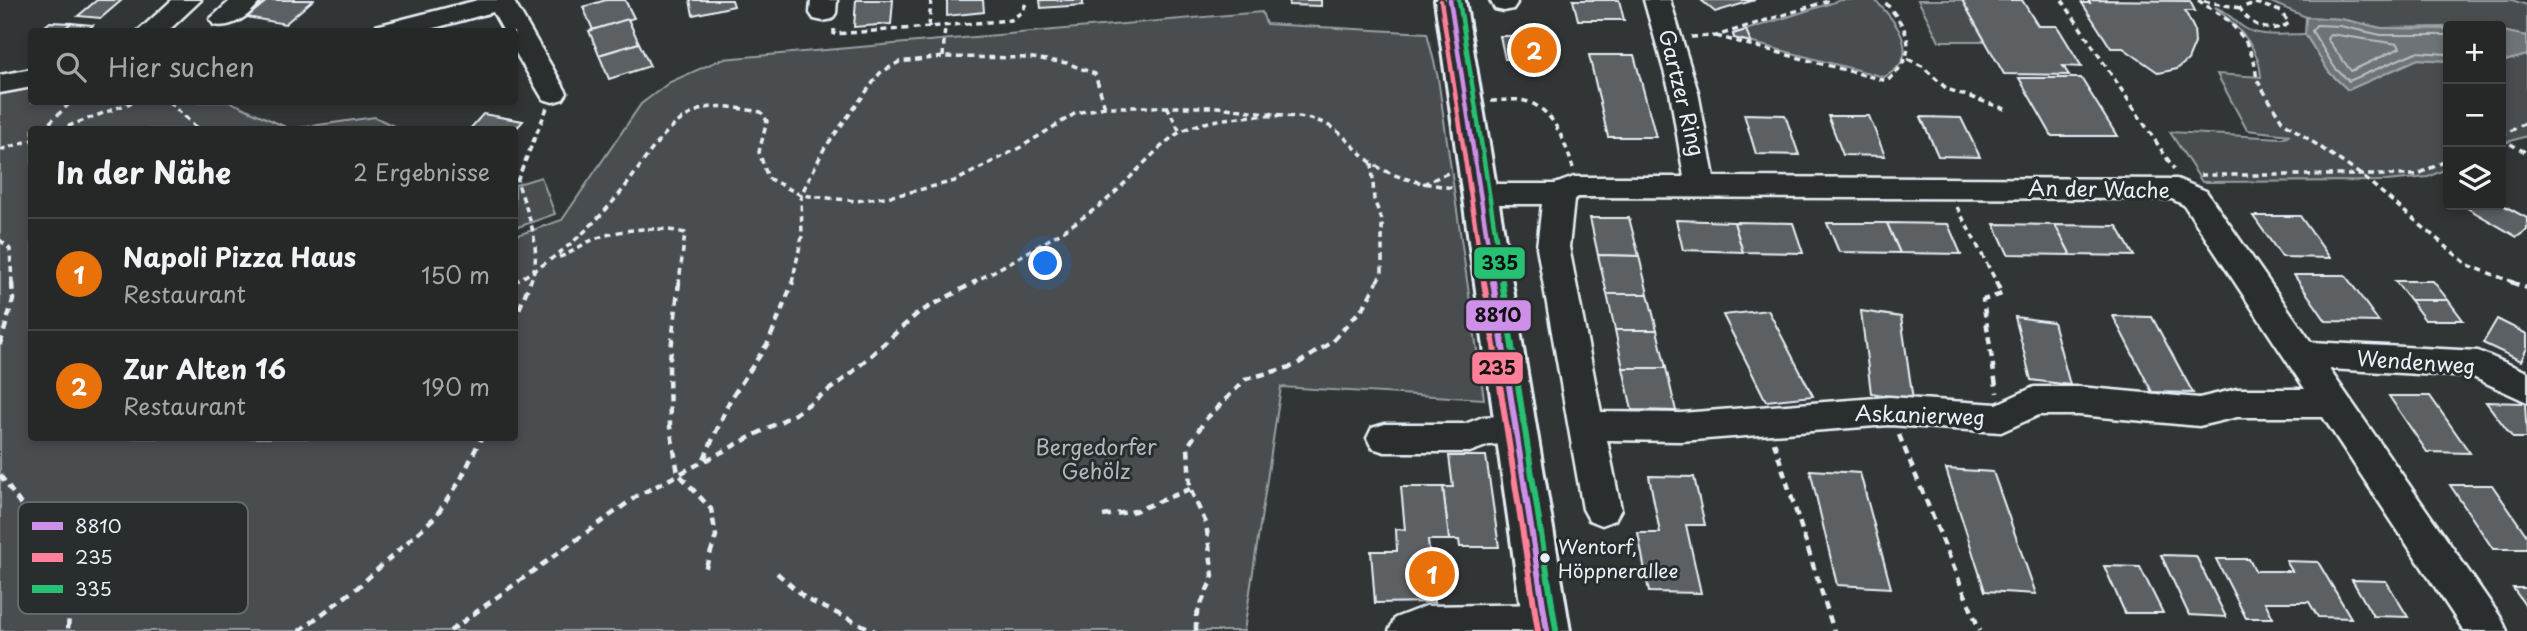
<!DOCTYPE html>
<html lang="de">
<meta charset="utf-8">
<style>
:root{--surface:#262828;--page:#323434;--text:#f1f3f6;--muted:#a4a6a8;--line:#424445;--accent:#ff9aa2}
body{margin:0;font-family:"Playpen Sans",sans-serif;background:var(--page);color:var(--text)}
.controls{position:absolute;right:21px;top:21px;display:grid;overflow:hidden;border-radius:7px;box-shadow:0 4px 10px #0003}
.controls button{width:63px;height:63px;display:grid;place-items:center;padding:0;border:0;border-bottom:2px solid var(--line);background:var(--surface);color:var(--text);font:35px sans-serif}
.you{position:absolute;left:1046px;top:264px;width:24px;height:24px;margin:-18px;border:5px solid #fff;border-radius:50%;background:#1a73e8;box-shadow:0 0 0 10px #1a73e833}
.badge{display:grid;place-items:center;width:46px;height:46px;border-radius:50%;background:var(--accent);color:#fff;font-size:23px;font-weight:700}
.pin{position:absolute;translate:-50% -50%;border:4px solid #fff;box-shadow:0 2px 7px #0006}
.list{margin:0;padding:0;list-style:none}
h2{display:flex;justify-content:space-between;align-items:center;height:91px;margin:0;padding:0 28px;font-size:30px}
h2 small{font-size:23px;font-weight:400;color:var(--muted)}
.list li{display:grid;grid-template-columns:46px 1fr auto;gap:21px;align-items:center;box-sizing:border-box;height:112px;padding:0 28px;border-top:2px solid var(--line)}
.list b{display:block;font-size:26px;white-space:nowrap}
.list p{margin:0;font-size:23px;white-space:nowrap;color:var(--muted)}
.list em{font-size:23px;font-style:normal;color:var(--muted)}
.icon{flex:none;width:38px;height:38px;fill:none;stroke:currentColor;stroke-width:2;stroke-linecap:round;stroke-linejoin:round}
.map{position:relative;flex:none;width:2527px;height:631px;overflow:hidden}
.search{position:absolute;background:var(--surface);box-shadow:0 4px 10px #0003;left:28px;top:28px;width:490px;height:77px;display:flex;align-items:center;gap:18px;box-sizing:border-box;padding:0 24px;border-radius:7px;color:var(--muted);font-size:26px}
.panel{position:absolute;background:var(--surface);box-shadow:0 4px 10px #0003;left:28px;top:126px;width:490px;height:315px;border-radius:7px}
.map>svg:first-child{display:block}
.green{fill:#494d4f;stroke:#989fa4;stroke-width:2}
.water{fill:#6e7376;stroke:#9fa5aa;stroke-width:2}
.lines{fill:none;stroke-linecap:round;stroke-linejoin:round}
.shore{stroke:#b7bfc4;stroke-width:2}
.building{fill:#5c6063;stroke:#e8f1f8;stroke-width:2}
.minor-casing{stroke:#e8f1f8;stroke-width:5}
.major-casing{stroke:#e8f1f8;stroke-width:6}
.path-far1{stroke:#e8f1f8;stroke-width:3.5;stroke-dasharray:6 4.5;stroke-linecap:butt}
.path{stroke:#e8f1f8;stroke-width:4.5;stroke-dasharray:8 6;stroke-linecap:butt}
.minor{fill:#2a2d2e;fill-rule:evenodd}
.major{fill:#2a2d2e;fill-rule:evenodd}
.bus-1-far1-casing{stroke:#2a2d2e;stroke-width:9}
.bus-1-casing{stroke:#2a2d2e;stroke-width:11}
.bus-2-far1-casing{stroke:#2a2d2e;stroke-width:9}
.bus-2-casing{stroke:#2a2d2e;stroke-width:11}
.bus-3-far1-casing{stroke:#2a2d2e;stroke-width:9}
.bus-3-casing{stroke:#2a2d2e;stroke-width:11}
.bus-1-far1{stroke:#ce8fe9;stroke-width:4.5}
.bus-1{stroke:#ce8fe9;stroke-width:6}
.bus-2-far1{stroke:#ff8098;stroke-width:4.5}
.bus-2{stroke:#ff8098;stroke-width:6}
.bus-3-far1{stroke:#26c172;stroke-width:4.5}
.bus-3{stroke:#26c172;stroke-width:6}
.bus-dot{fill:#e8f1f8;stroke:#2a2d2e;stroke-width:2.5}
.labels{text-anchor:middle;stroke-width:6;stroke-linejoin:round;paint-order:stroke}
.bus-label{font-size:19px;fill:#e8f1f8;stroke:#2a2d2e;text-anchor:start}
.street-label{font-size:21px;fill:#e8f1f8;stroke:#2a2d2e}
.park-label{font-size:21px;fill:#b0b8bd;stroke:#2a2d2e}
.key{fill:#2a2d2e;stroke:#63686b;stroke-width:2}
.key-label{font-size:19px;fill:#e8f1f8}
.line-badge{stroke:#2a2d2e;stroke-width:2.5}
.pale-badge-label{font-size:19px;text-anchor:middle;font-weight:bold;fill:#111}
</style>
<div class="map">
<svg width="2527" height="631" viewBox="0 0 2527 631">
<rect width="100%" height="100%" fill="#323536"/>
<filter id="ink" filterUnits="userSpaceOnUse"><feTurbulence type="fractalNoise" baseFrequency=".0143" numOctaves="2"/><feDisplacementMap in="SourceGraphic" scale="14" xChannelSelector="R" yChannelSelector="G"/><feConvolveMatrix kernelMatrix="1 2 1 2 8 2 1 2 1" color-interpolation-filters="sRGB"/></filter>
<g filter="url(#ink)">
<g class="green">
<path d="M1841 0H1875C1897 22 1924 57 1884 77L1734 38 1733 34Z"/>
<path d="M1918 0H1962L1985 41H1939Z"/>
<path d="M2266 0H2512L2527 5V36L2501 31V26L2381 28 2341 19 2306 17Z"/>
<path d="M2215 7C2228 12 2232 19 2243 27 2259 38 2286 34 2305 34L2329 72 2348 90 2418 59 2448 61V168L2428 177 2386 181 2202 182 2170 132 2282 138 2290 135 2247 130 2217 74 2261 77C2260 46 2236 26 2215 7Z"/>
<path d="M1262 12 1266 24 1427 33 1438 78 1484 399 1281 387 1244 631H0V90L31 84 32 102H231L290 129 375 117 400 129 32 130V438H514L515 236 562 220 641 104 670 82 722 59Z"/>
<path d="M2527 55V136L2501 144V62Z"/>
<path d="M541 177 555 214 515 228V185Z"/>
</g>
<g class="water">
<path d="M2306 17 2341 19 2381 28 2448 29V61L2418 59 2348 90 2329 72 2305 34Z"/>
<path d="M2501 31 2527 36V55L2501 62Z"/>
</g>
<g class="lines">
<g class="shore">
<path d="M2330 34 2398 44 2400 48 2351 71 2327 39Z"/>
<path d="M2448 35H2381L2340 26 2316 25 2312 31 2335 68 2349 81 2416 52 2448 54"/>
</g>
</g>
<g class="building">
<path d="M97 0H122L101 18 78 16Z"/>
<path d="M268 0H313L285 24 247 17Z"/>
<path d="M606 0H625L634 18 593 30 583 7Z"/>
<path d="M690 0H732L734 6 693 15Z"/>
<path d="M856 0H893L891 24 854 27Z"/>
<path d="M947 0H983L984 12 947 16Z"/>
<path d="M1040 0H1083V5L1041 8Z"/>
<path d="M1290 0H1321V6L1289 5Z"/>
<path d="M1573 0H1619L1624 20H1578Z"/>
<path d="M1701 0H1755L1715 12Z"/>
<path d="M1962 0H2022L2038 26H2057L2082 67 2063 66 2069 75 2004 74Z"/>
<path d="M2088 0 2190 1 2195 11H2185L2194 29 2195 43 2188 60 2177 69 2159 73 2123 48H2111L2082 3H2090Z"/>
<path d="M628 19 639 43 599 55 589 31Z"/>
<path d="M50 22 71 23 61 32H38Z"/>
<path d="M71 23 93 25 86 32H61Z"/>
<path d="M1746 30 1751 42 1734 38 1733 34Z"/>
<path d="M1500 36H1543L1548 58 1505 59Z"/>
<path d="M639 43 650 66 609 79 599 55Z"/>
<path d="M1589 55H1634L1656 137H1608Z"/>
<path d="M2019 78H2081L2117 136H2052Z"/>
<path d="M483 114 523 121 514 131 469 130Z"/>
<path d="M1744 114 1785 115 1799 155 1756 154Z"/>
<path d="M1828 116H1869L1885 156 1843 155Z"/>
<path d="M1921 117 1961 118 1980 157 1938 156Z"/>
<path d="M2501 204 2527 218V230L2517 237 2462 205Z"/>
<path d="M2253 216H2300L2330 258 2282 257Z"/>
<path d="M1590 218H1629L1639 256 1598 255Z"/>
<path d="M1676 220 1734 222 1743 252 1683 250Z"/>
<path d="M1734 222 1793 223 1803 253 1743 252Z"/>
<path d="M1827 223H1887L1900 253 1839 252Z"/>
<path d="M1887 223 1948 224 1961 254 1900 253Z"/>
<path d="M1994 224 2055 225 2071 255 2008 254Z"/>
<path d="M2055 225 2117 226 2134 256 2071 255Z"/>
<path d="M1598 255 1639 256 1648 294H1607Z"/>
<path d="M2294 275H2345L2379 322 2326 321Z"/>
<path d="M2395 281H2433L2448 300H2410Z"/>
<path d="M1607 294H1648L1657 330H1615Z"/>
<path d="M2410 300H2448L2463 320H2425Z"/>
<path d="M1768 310 1813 396 1766 401 1723 315Z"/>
<path d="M1861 311 1901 317 1913 400 1871 393Z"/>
<path d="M2113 316 2152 317 2193 393 2152 392Z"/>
<path d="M2015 317 2053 322 2070 385 2031 380Z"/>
<path d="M2497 319 2527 334V348L2521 361 2483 343Z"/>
<path d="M1615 330H1657L1666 368H1623Z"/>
<path d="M1623 368H1666L1676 411 1632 410Z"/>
<path d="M2389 396H2430L2470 453 2427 452Z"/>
<path d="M2486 402 2525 403 2527 438H2513Z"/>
<path d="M1449 456H1486L1499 547H1460L1459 540H1449L1443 487H1453Z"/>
<path d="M1946 469 1993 472 2036 594 1985 591Z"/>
<path d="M1810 470 1860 473 1891 588 1837 585Z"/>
<path d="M1649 476 1694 477 1705 525H1686L1701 593 1649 592 1638 533H1660Z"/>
<path d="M2450 485H2492L2527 536V549H2493Z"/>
<path d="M1401 487H1443L1449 540H1428L1434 602 1375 603 1371 551H1397L1396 529 1405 530Z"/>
<path d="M2161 555 2196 556 2226 617 2189 615Z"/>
<path d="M2216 559H2249L2255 571H2292L2286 561 2318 562 2351 618 2318 617 2309 602H2265L2273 618H2246Z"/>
<path d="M2104 566 2140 567 2163 613H2125Z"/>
<path d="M2352 580 2386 581 2408 617 2373 616Z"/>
<path d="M2513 588H2527V608Z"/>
</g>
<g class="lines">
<g class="minor-casing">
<g id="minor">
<path d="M172 0H201L167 32H137Z"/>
<path d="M231 0H261C251 15 232 29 214 25L210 19Z"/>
<path d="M478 0H513L567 93 563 99 553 102 543 99 514 50V32H504L493 12 420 32H373L376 26Z"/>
<path d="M811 0H837L836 13 832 19 823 21 814 19 810 13Z"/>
<path d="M1490 0H1516L1517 3 1513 9 1504 11 1495 9Z"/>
<path d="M1644 0H1670L1698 92 1714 177 2177 179 2206 191 2311 342 2478 351 2527 372V402L2473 377 2329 369 2501 618 2507 631H2464L2323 417H2237L2199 426 2079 415H2039L2001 432 1889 425 1681 441 1607 440 1621 509 1615 520 1602 525 1589 520 1583 509 1537 247 1542 204H1481L1470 201 1466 194 1470 187 1481 184H1555L1574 177H1684L1670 92ZM1578 197 2172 199 2184 205 2305 389H2237L2199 398 2079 387H2034L1997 404 1889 397 1681 413 1601 412 1569 247 1574 200Z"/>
<path d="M32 69V87L0 93V75Z"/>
<path d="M1517 415 1530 419 1535 429 1530 439 1517 443 1489 445 1470 452H1385L1372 448 1367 438 1372 428 1385 424H1465L1483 417Z"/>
<path d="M1546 604 1560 609 1566 622 1562 631H1389L1395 618 1426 606Z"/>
</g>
</g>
<g class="major-casing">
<path id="major" d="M1435 0H1465L1570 631H1524Z"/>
</g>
<g class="path-far1">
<path d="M931 0 929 27 1011 20 1023 11 1027 0"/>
<path d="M2062 0 2174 169"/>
<path d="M2198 0 2229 21 2245 40 2254 60 2257 80 2282 121 2361 175 2468 265 2515 283"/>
<path d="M2204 1 2240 8"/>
<path d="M2255 3 2280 11 2289 23C2272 35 2249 26 2240 8Z"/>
<path d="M834 29V34L929 27"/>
<path d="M1716 36 1887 81C1921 52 1909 29 1883 0"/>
<path d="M1691 37 1716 36 1831 0"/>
<path d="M943 57 945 25"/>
<path d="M1908 59 1922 66 1947 89 2008 110"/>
<path d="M1491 101C1502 101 1514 98 1525 101 1554 108 1565 143 1573 168"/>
<path d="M169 102 199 130"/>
<path d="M1167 106 1180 132"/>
<path d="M42 130 71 102"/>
<path d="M58 130 133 102"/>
<path d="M2501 136 2527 122"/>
<path d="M2501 139 2527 153"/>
<path d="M0 150 32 140"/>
<path d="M1372 163 1374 200 1382 220V272L1376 283"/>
<path d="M2200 175H2416L2448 160"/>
<path d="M1423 184 1450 172"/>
<path d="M1957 207 1997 283"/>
<path d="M0 240 10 249 12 283"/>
<path d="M559 257C570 254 578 247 588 242 615 229 656 225 685 233L679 283"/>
<path d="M514 282C556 260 591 229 621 192 645 163 660 127 697 111 717 102 740 109 761 112L767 121 759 152 768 178 801 195 856 201 898 195 955 181 1021 147 1076 113 1105 107H1218L1283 115"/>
<path d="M530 283C544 249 528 214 517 181L547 108"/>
<path d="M792 283 802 236 801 195 824 149 880 73 899 62 943 57 1033 58 1067 63 1095 74 1105 107"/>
<path d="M972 283C1017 259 1062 234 1103 203 1129 182 1149 154 1177 134 1205 115 1286 111 1318 121 1341 128 1353 149 1372 163 1396 180 1424 183 1452 188"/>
</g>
<g class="path">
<path d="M679 282 669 367 670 427 678 473 711 509 716 536 704 573"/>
<path d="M1996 282 2002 294 1983 300 1997 393"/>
<path d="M2511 282 2527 288"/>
<path d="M514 322 530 282"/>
<path d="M0 345 13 300 12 282"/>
<path d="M1899 435 1980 631"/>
<path d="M1774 442 1834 631"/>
<path d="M704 459 730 400 768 343 793 282"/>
<path d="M0 475 71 575 68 631"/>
<path d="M1103 516 1135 511 1190 489"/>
<path d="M777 573 806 599 875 631"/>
<path d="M299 631 357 588 435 517 460 481 481 438"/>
<path d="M450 631 637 496 795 414 847 377 918 313 975 282"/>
<path d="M1196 631V616L1213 576 1206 523 1190 489 1188 446 1206 419 1246 379 1294 366 1332 342 1365 305 1377 282"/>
</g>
<use href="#minor" class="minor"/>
<use href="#major" class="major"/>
<g class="bus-1-far1-casing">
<path id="bus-1-far1" d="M1450 0 1494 283"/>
</g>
<g class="bus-1-casing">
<path id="bus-1" d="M1493 282 1547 631"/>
</g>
<g class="bus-2-far1-casing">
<path id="bus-2-far1" d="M1441 1 1484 283"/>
</g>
<g class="bus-2-casing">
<path id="bus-2" d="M1484 282 1538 631"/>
</g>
<g class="bus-3-far1-casing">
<path id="bus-3-far1" d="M1459 0 1503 283"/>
</g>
<g class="bus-3-casing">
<path id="bus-3" d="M1502 282 1556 630"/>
</g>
<use href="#bus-1-far1" class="bus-1-far1"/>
<use href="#bus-1" class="bus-1"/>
<use href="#bus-2-far1" class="bus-2-far1"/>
<use href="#bus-2" class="bus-2"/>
<use href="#bus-3-far1" class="bus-3-far1"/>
<use href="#bus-3" class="bus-3"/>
</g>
</g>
<circle class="bus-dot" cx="1545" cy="558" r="6"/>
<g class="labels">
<g class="bus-label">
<text x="1558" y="554">Wentorf,<tspan x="1558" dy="24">Höppnerallee</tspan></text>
</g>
<g class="street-label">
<text transform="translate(1681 93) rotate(76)" y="7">Gartzer Ring</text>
<text transform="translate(2099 190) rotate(1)" y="7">An der Wache</text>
<text transform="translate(2416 363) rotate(4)" y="7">Wendenweg</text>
<text transform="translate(1920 416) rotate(2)" y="7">Askanierweg</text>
</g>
<g class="park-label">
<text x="1096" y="455">Bergedorfer<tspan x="1096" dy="24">Gehölz</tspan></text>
</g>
</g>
<rect x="18" y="502" width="230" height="112" rx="10" class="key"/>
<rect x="32" y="522" width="31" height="8" fill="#ce8fe9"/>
<rect x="32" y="553" width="31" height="9" fill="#ff8098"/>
<rect x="32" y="585" width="31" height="8" fill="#26c172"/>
<g class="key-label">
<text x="75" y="533">8810</text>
<text x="75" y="564">235</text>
<text x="75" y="596">335</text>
</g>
<g class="line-badge">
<rect x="1473" y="246" width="53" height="34" rx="7" fill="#26c172"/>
<rect x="1465" y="299" width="67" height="33" rx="7" fill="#ce8fe9"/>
<rect x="1471" y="351" width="53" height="34" rx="7" fill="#ff8098"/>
</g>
<g class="pale-badge-label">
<text x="1500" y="270">335</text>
<text x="1498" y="322">8810</text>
<text x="1497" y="375">235</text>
</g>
</svg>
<div class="controls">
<button>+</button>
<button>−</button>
<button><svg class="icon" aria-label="layers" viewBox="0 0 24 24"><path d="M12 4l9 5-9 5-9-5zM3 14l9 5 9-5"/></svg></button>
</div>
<div class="you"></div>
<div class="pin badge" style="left:1432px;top:574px;background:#e8710a">1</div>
<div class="pin badge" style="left:1534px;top:50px;background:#e8710a">2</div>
<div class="search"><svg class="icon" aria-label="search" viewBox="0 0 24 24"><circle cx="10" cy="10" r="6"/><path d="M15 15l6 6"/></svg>Hier suchen</div>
<section class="panel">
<h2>In der Nähe<small>2 Ergebnisse</small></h2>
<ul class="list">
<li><span class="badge" style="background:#e8710a">1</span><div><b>Napoli Pizza Haus</b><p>Restaurant</p></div><em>150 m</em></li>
<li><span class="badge" style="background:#e8710a">2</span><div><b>Zur Alten 16</b><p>Restaurant</p></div><em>190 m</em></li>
</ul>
</section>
</div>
